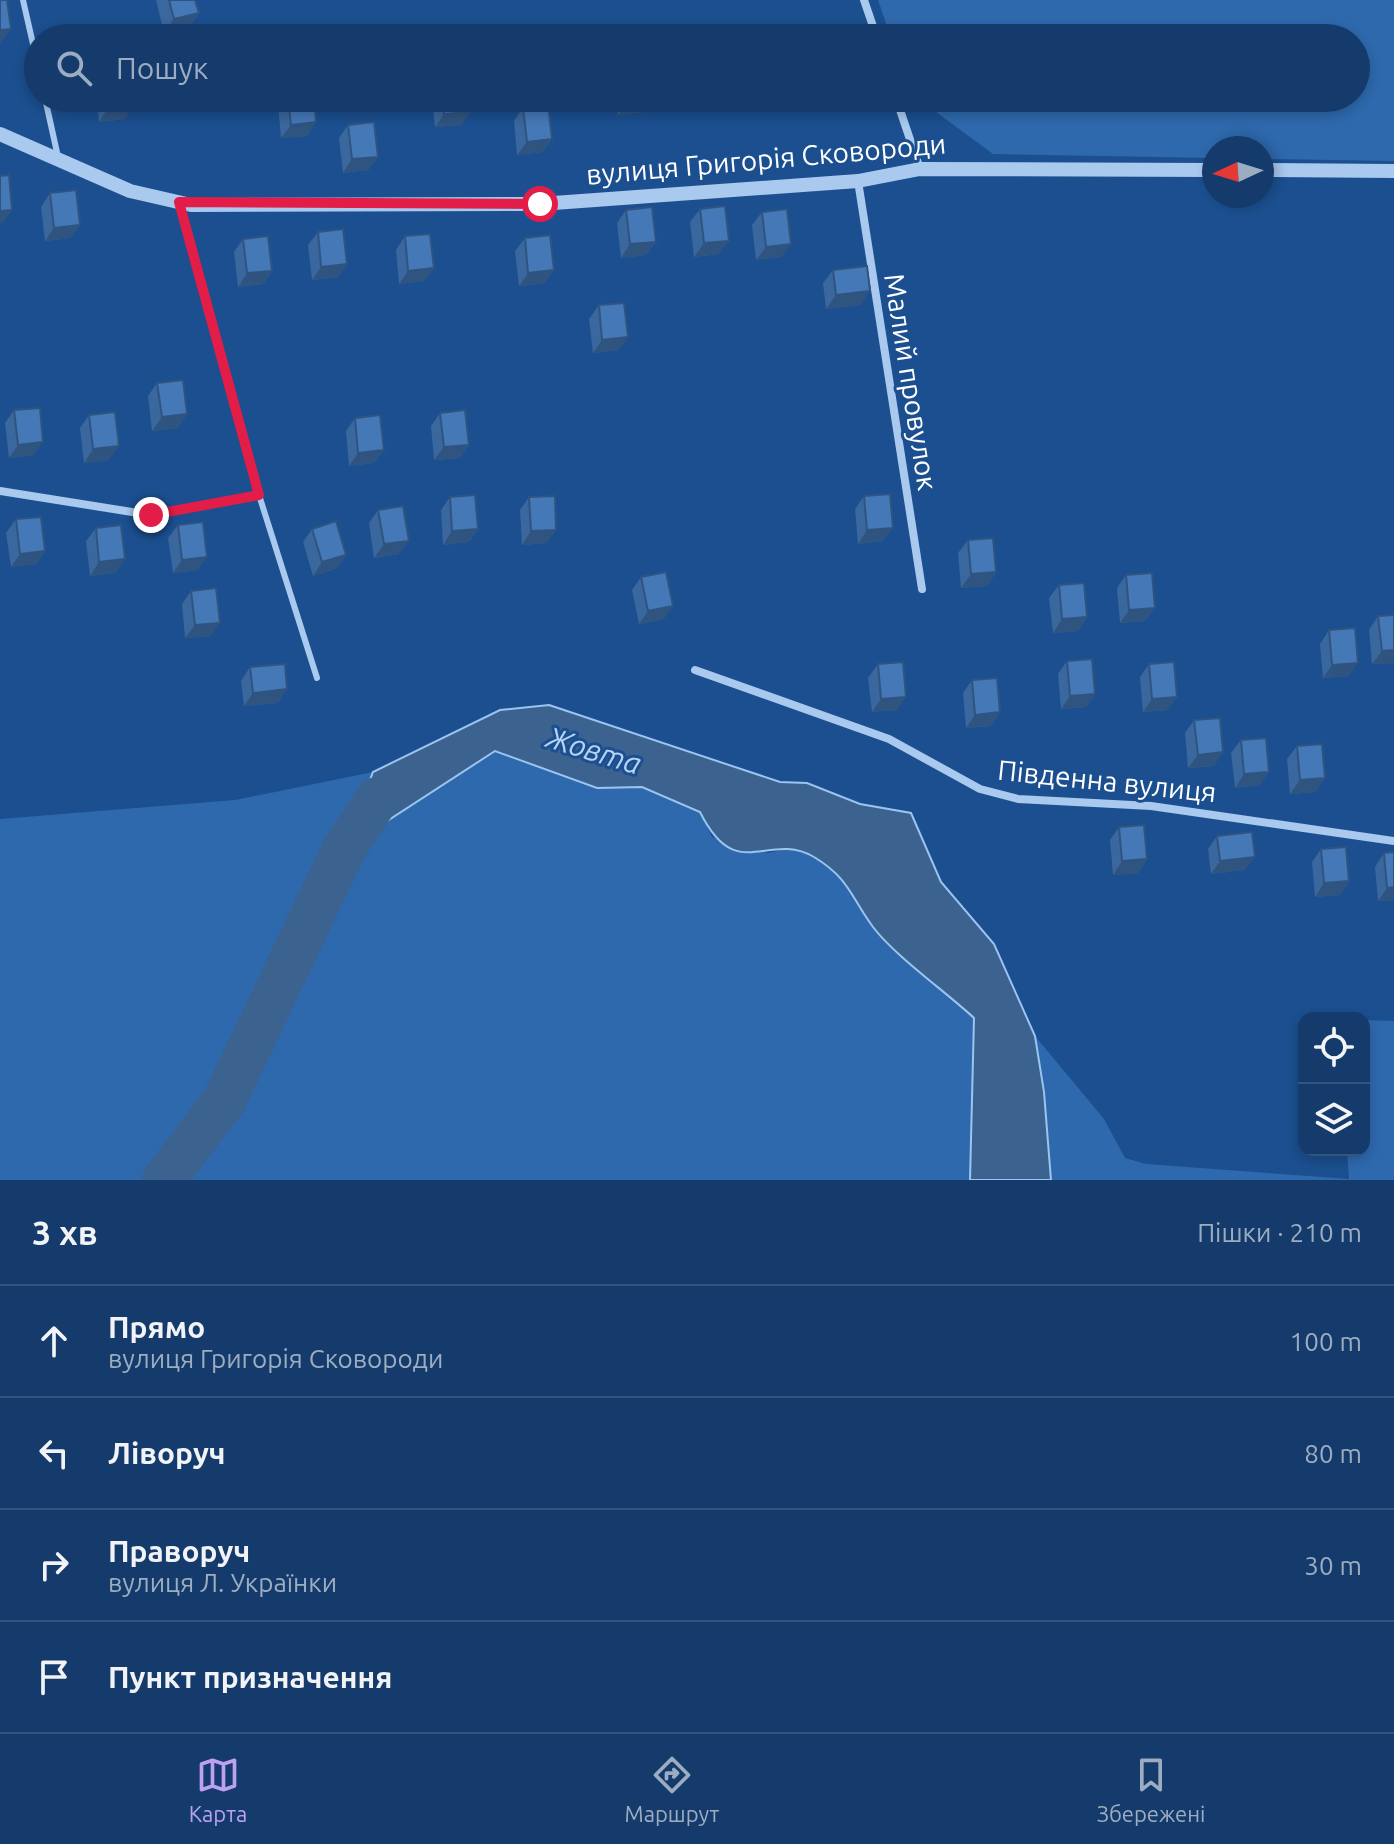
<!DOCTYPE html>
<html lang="uk">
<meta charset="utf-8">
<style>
:root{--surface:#143b6b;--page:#1d4271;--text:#f1f3f6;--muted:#9dadc1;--line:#33557e;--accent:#bca0f2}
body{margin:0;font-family:Ubuntu,sans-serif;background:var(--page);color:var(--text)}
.controls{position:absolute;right:24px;bottom:24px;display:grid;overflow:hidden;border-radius:16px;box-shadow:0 4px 12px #0003}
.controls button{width:72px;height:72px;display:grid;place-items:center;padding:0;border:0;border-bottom:2px solid var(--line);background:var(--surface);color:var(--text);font:40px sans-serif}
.compass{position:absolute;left:1202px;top:136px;width:72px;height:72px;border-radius:50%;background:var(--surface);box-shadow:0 4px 12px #0003;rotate:266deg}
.stop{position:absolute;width:24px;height:24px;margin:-18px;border:6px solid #e11d48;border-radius:50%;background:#fff}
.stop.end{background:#e11d48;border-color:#fff;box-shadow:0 2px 8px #0008}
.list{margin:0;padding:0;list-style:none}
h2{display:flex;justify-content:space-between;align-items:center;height:104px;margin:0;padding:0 32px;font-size:34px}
h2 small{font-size:26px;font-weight:400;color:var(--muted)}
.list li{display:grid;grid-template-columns:52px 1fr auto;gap:24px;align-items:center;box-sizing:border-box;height:112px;padding:0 32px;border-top:2px solid var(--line)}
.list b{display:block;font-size:30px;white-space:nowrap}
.list p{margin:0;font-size:26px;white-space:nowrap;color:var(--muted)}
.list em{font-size:26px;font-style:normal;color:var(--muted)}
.icon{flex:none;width:44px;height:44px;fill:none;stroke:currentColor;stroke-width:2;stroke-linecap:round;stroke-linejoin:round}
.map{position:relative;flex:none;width:1394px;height:1180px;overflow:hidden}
.search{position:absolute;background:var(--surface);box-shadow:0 4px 12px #0003;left:24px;right:24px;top:24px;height:88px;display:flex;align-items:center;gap:20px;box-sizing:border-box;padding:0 28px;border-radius:44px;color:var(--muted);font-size:30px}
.sheet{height:552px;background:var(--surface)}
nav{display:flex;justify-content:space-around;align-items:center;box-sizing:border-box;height:112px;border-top:2px solid var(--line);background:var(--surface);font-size:22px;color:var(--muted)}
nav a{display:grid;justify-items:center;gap:4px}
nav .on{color:var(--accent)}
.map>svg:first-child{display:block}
.green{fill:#2e69ad}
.water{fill:#3c6290;stroke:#9cc4f0;stroke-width:2}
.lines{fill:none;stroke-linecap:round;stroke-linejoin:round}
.river{stroke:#3c6290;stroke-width:44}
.service{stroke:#a9c9ee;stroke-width:6}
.minor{stroke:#a9c9ee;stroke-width:8}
.tertiary{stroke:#a9c9ee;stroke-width:14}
.wall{fill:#3a679d}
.shaded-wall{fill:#305480}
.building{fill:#4478b7;stroke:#305480;stroke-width:2}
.route{stroke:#e11d48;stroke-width:10}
.labels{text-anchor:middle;stroke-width:6;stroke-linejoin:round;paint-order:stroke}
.street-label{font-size:28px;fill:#fff;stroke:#1b4f8f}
.water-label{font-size:30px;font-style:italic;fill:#b5d3f5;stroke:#1b4f8f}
</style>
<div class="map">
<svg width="1394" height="1180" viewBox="0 0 1394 1180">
<rect width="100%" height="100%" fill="#1b4f8f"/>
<g class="green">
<path d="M878 0H1394V161L1262 159V148H1214V158L993 154 917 98H1356V38H891Z"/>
<path d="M495 751 597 788 642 787 700 812 712 837 768 853 790 848 812 856 845 880 874 928 974 1018 970 1180H0V819L235 800 373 772 346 848Z"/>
<path d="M1364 1020 1394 1021V1180H1051L1044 1092 1035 1036 1104 1119 1125 1158 1146 1164 1349 1179 1347 1150H1364Z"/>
</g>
<path class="water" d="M549 705 780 782 807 783 860 804 911 813 941 882 994 944 1035 1036 1044 1092 1051 1180H970L974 1018C946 992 894 955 873 927 850 896 850 879 814 857 767 830 737 886 700 812L642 787 597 788 495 751 344 849 373 772 500 710Z"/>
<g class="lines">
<path class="river" d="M164 1180 224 1101 344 849 377 799"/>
<g class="service">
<path d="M23 0 38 66"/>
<path d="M45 98 58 157"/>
<path d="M180 205 259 495 317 678"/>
</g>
<g class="minor">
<path d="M864 0 877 38"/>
<path d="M896 98 920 169"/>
<path d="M858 181 922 589"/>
<path d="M0 491 151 515 259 495"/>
<path d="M695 670 889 739 980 789 1018 799 1151 806 1394 841"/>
</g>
<g class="tertiary">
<path d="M0 134 130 191 191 205 540 204 858 181 920 169 1214 170"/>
<path d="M1262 170 1394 171"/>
</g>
</g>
<g class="wall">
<path d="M156 0H195L199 13 189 27 164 33Z"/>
<path d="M97 98H133L125 119 99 122Z"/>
<path d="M282 98H314L307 136 281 138 278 104Z"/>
<path d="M432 98H468L470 112 461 125 435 127Z"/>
<path d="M617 98H653L644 112 618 115Z"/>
<path d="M523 107 552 139 542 152 517 155 514 121Z"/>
<path d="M348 125 378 157 368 170 343 173 339 138Z"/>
<path d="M50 193 80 225 70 238 45 241 41 207Z"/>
<path d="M700 209 719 254 694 257 690 222Z"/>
<path d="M626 210 656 242 646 255 621 258 617 223Z"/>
<path d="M762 212 782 257 756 260 752 225Z"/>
<path d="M318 232 347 264 338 277 312 280 308 245Z"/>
<path d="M405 236 434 268 424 281 399 284 396 250Z"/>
<path d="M525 238 545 283 519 286 515 251Z"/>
<path d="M243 239 272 271 263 284 238 287 234 252Z"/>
<path d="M833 270 861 305 826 309 823 283Z"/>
<path d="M599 305 619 350 593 353 589 319Z"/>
<path d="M157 383 187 414 177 428 152 431 148 396Z"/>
<path d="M14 410 34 455 9 458 5 423Z"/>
<path d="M440 413 469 445 460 458 434 460 431 426Z"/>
<path d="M89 415 109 460 84 463 80 428Z"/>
<path d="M355 418 384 450 374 463 349 466 346 431Z"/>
<path d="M864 496 883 541 858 544 855 509Z"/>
<path d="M450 497 478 529 469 542 443 545 441 510Z"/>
<path d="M529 497 547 543 522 545 520 510Z"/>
<path d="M378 510 399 554 374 558 369 523Z"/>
<path d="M16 519 45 551 36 564 11 567 6 533Z"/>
<path d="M178 525 198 570 173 573 168 538Z"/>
<path d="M96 528 116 573 90 576 86 541Z"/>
<path d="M312 529 346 555 337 568 313 576 303 542Z"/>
<path d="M968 540 996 572 987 586 961 588 958 553Z"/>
<path d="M1126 575 1155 608 1145 621 1120 623 1117 588Z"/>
<path d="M641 577 664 619 639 624 632 590Z"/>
<path d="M1059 585 1087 617 1078 631 1053 633 1049 598Z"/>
<path d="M191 591 211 636 185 638 182 604Z"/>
<path d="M1394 615V663L1372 664 1369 630 1378 616Z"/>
<path d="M1329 630 1349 676 1323 678 1320 644Z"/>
<path d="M1067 661 1095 694 1086 707 1061 709 1058 674Z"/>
<path d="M878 664 897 710 872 712 868 678Z"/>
<path d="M1149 664 1168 710 1143 712 1140 677Z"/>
<path d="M250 667 278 703 244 706 241 681Z"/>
<path d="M972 680 1000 712 991 726 966 728 963 693Z"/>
<path d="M1194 720 1214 766 1188 768 1185 733Z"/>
<path d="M1241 740 1260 785 1235 788 1231 753Z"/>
<path d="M1297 746 1325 778 1315 792 1290 794 1287 759Z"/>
<path d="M1119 827 1147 859 1138 873 1113 875 1110 840Z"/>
<path d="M1217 836 1245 870 1211 874 1208 849Z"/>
<path d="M1321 849 1349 881 1340 895 1315 897 1312 862Z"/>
<path d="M1384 853 1394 900 1378 901 1375 867Z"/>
</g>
<g class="shaded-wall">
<path d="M199 13 189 27 164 33 174 19Z"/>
<path d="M11 29 1 43H0V30Z"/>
<path d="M697 98H721L719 100 694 103Z"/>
<path d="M756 98H779L777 101 752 104Z"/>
<path d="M653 99 644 112 618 115 628 101Z"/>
<path d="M134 105 125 119 99 122 108 108Z"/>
<path d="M470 112 461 125 435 127 444 114Z"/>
<path d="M316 122 307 136 281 138 291 125Z"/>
<path d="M552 139 542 152 517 155 527 142Z"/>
<path d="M378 157 368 170 343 173 352 159Z"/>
<path d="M12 210 3 223 0 224V211Z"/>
<path d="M80 225 70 238 45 241 54 228Z"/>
<path d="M729 241 719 254 694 257 704 243Z"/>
<path d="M656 242 646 255 621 258 630 244Z"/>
<path d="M791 244 782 257 756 260 766 247Z"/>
<path d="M347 264 338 277 312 280 321 267Z"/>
<path d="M434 268 424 281 399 284 408 271Z"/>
<path d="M554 270 545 283 519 286 528 273Z"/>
<path d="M272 271 263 284 238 287 247 273Z"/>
<path d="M870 291 861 305 826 309 836 295Z"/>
<path d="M628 337 619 350 593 353 602 340Z"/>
<path d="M187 414 177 428 152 431 162 417Z"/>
<path d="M43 442 34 455 9 458 18 445Z"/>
<path d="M469 445 460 458 434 460 444 447Z"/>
<path d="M119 446 109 460 84 463 93 449Z"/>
<path d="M384 450 374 463 349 466 358 453Z"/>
<path d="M893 528 883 541 858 544 867 530Z"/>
<path d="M478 529 469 542 443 545 452 531Z"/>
<path d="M556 530 547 543 522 545 531 531Z"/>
<path d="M409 541 399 554 374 558 384 544Z"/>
<path d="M45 551 36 564 11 567 20 554Z"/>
<path d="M346 555 337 568 313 576 322 562Z"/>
<path d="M207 557 198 570 173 573 182 560Z"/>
<path d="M125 559 116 573 90 576 99 562Z"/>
<path d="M996 572 987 586 961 588 971 574Z"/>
<path d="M673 606 664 619 639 624 648 611Z"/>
<path d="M1155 608 1145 621 1120 623 1129 610Z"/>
<path d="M1087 617 1078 631 1053 633 1062 619Z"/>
<path d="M220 623 211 636 185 638 195 625Z"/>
<path d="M1394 650V663L1372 664 1382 651Z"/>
<path d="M1358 663 1349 676 1323 678 1332 665Z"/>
<path d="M287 689 278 703 244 706 253 693Z"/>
<path d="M1095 694 1086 707 1061 709 1070 696Z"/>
<path d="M906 697 897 710 872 712 881 699Z"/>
<path d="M1177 697 1168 710 1143 712 1152 699Z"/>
<path d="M1000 712 991 726 966 728 975 715Z"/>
<path d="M1223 752 1214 766 1188 768 1198 755Z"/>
<path d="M1269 772 1260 785 1235 788 1244 774Z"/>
<path d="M1325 778 1315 792 1290 794 1300 780Z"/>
<path d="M1255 857 1245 870 1211 874 1220 861Z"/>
<path d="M1147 859 1138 873 1113 875 1122 861Z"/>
<path d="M1349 881 1340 895 1315 897 1324 883Z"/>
<path d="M1394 887V900L1378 901 1387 888Z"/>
</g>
<g class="building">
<path d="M0 0H7L11 29 0 30Z"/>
<path d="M169 0H195L199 13 174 19Z"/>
<path d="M107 98H133L134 105 108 108Z"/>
<path d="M288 98H314L316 122 291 125Z"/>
<path d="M443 98H468L470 112 444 114Z"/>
<path d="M627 98H653V99L628 101Z"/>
<path d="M548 104 552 139 527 142 523 107Z"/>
<path d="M374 122 378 157 352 159 348 125Z"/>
<path d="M9 175 12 210 0 211V176Z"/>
<path d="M76 190 80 225 54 228 50 193Z"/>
<path d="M725 206 729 241 704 243 700 209Z"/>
<path d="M652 207 656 242 630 244 626 210Z"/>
<path d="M787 209 791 244 766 247 762 212Z"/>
<path d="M343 229 347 264 321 267 318 232Z"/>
<path d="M430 234 434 268 408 271 405 236Z"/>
<path d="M550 235 554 270 528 273 525 238Z"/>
<path d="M268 236 272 271 247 273 243 239Z"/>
<path d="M867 266 870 291 836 295 833 270Z"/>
<path d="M624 303 628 337 602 340 599 305Z"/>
<path d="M183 380 187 414 162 417 157 383Z"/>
<path d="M40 408 43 442 18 445 14 410Z"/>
<path d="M465 410 469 445 444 447 440 413Z"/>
<path d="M115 412 119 446 93 449 89 415Z"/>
<path d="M380 415 384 450 358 453 355 418Z"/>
<path d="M890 494 893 528 867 530 864 496Z"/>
<path d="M475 495 478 529 452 531 450 497Z"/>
<path d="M555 496 556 530 531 531 529 497Z"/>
<path d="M403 506 409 541 384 544 378 510Z"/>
<path d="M41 517 45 551 20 554 16 519Z"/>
<path d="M336 521 346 555 322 562 312 529Z"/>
<path d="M203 522 207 557 182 560 178 525Z"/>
<path d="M121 525 125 559 99 562 96 528Z"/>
<path d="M993 538 996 572 971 574 968 540Z"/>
<path d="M666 572 673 606 648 611 641 577Z"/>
<path d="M1152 573 1155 608 1129 610 1126 575Z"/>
<path d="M1084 583 1087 617 1062 619 1059 585Z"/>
<path d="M216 588 220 623 195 625 191 591Z"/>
<path d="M1394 615V650L1382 651 1378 616Z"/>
<path d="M1355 628 1358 663 1332 665 1329 630Z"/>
<path d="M1092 659 1095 694 1070 696 1067 661Z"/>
<path d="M903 662 906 697 881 699 878 664Z"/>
<path d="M1174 662 1177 697 1152 699 1149 664Z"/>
<path d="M285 664 287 689 253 693 250 667Z"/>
<path d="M997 678 1000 712 975 715 972 680Z"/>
<path d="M1220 718 1223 752 1198 755 1194 720Z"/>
<path d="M1266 738 1269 772 1244 774 1241 740Z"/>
<path d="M1322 744 1325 778 1300 780 1297 746Z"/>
<path d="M1144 825 1147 859 1122 861 1119 827Z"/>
<path d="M1252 832 1255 857 1220 861 1217 836Z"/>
<path d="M1346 847 1349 881 1324 883 1321 849Z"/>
<path d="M1394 852V887L1387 888 1384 853Z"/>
</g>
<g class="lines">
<path class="route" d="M151 515 259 495 179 202 540 204"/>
</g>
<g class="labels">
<g class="street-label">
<text transform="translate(766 159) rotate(-5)" y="10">вулиця Григорія Сковороди</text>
<text transform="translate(911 382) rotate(81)" y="10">Малий провулок</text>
<text transform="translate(1107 781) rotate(6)" y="10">Південна вулиця</text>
</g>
<g class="water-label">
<text transform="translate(594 751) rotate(17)" y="10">Жовта</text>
</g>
</g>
</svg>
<div class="controls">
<button><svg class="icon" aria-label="locate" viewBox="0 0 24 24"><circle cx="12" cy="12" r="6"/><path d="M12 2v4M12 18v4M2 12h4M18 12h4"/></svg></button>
<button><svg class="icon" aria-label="layers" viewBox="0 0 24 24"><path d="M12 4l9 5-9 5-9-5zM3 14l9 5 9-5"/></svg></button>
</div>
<svg class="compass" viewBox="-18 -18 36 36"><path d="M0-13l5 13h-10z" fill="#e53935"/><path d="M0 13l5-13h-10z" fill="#9dadc1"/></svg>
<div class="stop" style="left:540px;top:204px"></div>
<div class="stop end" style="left:151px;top:515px"></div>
<div class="search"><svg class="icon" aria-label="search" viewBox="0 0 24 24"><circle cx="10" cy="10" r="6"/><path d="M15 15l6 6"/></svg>Пошук</div>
</div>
<section class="sheet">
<h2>3 хв<small>Пішки · 210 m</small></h2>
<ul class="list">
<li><svg class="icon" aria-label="ahead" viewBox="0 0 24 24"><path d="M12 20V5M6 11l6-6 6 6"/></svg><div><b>Прямо</b><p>вулиця Григорія Сковороди</p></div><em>100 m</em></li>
<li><svg class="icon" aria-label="left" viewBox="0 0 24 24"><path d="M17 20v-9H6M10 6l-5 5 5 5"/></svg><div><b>Ліворуч</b></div><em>80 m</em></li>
<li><svg class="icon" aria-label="right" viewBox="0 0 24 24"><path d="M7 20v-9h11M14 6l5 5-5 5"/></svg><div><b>Праворуч</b><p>вулиця Л. Українки</p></div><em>30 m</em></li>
<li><svg class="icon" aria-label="arrive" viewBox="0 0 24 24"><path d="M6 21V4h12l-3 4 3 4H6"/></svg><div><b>Пункт призначення</b></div></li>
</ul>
</section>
<nav>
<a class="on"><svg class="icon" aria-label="map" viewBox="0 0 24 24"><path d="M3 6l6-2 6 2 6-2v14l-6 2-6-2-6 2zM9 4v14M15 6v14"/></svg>Карта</a>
<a><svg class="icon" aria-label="directions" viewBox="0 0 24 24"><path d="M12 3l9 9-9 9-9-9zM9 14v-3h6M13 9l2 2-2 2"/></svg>Маршрут</a>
<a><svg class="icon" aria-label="saved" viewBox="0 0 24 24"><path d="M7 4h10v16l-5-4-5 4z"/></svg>Збережені</a>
</nav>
